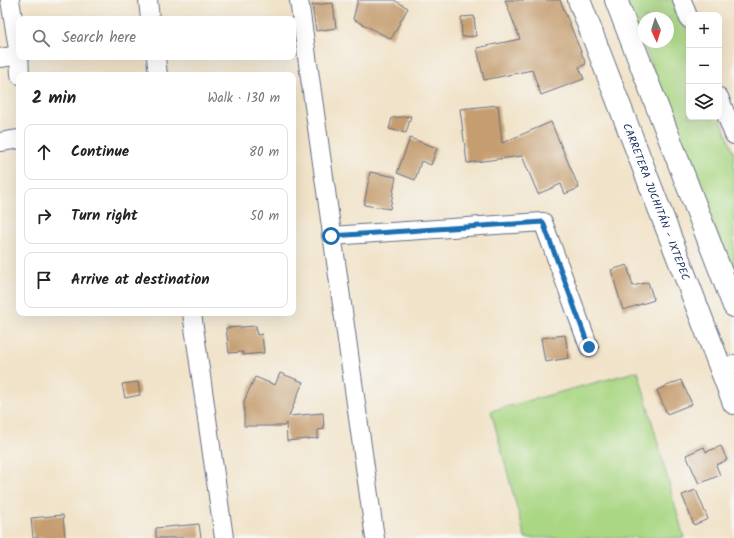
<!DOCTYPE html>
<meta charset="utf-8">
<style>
:root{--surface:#fff;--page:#f2f2f2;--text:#222;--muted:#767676;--line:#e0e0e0}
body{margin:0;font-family:Kalam,sans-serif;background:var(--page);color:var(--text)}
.controls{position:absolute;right:12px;top:12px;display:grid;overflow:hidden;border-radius:8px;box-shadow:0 4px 16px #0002}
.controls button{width:36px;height:36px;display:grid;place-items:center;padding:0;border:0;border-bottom:1px solid var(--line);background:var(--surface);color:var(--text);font:20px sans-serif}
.compass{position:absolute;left:638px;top:12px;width:36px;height:36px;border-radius:50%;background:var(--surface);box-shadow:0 4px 16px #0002;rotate:176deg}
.stop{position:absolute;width:12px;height:12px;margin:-9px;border:3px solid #1f6fb2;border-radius:50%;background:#fff}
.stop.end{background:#1f6fb2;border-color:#fff;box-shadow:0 1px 4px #0008}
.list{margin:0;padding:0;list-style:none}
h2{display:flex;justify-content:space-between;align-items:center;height:52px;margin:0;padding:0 16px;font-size:17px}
h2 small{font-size:13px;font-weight:400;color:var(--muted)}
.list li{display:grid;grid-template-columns:26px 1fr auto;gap:12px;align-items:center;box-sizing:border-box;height:56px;margin:0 8px 8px;padding:0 8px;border:1px solid var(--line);border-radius:8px}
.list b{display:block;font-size:15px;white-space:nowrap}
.list em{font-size:13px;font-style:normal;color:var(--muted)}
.icon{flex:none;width:22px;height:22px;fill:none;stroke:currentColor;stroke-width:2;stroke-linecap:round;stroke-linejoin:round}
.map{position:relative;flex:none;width:734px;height:538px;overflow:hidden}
.search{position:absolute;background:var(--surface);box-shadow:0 4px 16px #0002;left:16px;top:16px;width:280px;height:44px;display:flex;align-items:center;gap:10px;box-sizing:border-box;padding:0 14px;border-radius:8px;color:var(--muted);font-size:15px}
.panel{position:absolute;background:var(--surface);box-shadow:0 4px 16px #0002;left:16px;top:72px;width:280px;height:244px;border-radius:8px}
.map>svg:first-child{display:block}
.green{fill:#aad784;stroke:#628371;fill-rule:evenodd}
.building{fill:#c59d6f}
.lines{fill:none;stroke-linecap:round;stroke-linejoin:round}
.minor-casing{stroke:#666e83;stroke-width:20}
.primary-casing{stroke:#666e83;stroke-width:24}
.minor{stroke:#fff;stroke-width:18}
.primary{stroke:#fff;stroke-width:22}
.route{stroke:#1f6fb2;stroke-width:5}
.labels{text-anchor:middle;stroke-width:3;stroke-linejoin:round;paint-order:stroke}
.street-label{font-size:11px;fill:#1b2f5e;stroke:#f6f6f2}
</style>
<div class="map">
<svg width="734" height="538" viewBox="0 0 734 538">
<rect width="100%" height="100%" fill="#f6f6f2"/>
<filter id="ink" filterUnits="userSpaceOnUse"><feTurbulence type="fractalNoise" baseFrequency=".025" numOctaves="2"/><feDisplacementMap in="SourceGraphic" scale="8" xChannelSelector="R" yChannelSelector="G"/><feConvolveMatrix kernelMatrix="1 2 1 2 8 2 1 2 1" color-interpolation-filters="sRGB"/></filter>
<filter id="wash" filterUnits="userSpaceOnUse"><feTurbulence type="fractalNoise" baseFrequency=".012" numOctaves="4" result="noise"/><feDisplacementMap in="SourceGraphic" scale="16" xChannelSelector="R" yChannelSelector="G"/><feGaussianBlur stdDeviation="0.9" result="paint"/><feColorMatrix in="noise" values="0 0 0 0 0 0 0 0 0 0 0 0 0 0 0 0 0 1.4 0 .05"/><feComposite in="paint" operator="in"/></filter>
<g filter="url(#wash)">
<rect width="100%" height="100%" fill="#f1e3c9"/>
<g class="green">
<path d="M626 0H676L689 35V117H719V114L734 154V276ZM644 18H668V42H644Z"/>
<path d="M638 371 684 538H525L491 411Z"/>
</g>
<g id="blocks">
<g class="building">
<path d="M358 0H394L408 8 391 39 353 19Z"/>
<path d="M505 0H560L586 64 579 67 584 79 541 95 532 70 484 80 477 48 520 39Z"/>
<path d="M333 3 336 28 316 31 312 5Z"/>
<path d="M474 16 476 36 462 37 461 17Z"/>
<path d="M498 105 502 143 551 122 579 188 565 194 561 184 538 194 522 156 467 163 460 109Z"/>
<path d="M411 116 406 133 389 129 392 118Z"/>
<path d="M410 138 437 148 431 165 421 161 415 180 397 173Z"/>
<path d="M370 172 396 177 390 209 364 205Z"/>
<path d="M627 265 633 286 648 282 654 300 623 310 611 270Z"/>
<path d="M256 326 257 335 262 334 264 353 243 355V352L229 353 226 328Z"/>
<path d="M565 335 569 358 545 362 541 338Z"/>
<path d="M280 373 303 382 289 416 323 413 324 429 318 430V438L287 441 286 423 284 426H244V401L255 377 275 385Z"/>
<path d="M681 380 692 404 667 414 657 390Z"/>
<path d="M138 382 140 395 125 398 122 384Z"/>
<path d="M721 446 727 460 716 465 720 475 699 484 686 455 704 447 706 452Z"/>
<path d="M696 490 708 519 694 525 682 495Z"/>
<path d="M63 515 65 538H33L31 518Z"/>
<path d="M199 524 201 538H156V528Z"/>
</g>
</g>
</g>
<g filter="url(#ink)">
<use href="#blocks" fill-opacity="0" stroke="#666e83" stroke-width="1"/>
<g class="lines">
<g class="minor-casing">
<g id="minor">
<path d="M10 0 19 55 20 75"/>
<path d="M148 0 150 19"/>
<path d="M299 0 375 538"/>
<path d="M682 0 689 19"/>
<path d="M156 57 158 75"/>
<path d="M0 58 19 55"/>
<path d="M719 97 734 135"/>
<path d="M0 142 19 139"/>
<path d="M331 236 543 222 589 347"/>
<path d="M192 313 224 538"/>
<path d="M721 370 734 364"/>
</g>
</g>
<g class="primary-casing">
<g id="primary">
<path id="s1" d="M579 0 734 403"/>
<path d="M616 0 734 306"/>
</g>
</g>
<use href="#minor" class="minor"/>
<use href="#primary" class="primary"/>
</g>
</g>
<g class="lines" filter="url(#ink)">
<path class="route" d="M331 236 543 222 589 347"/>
</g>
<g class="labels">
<g class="street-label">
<text dy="4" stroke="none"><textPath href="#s1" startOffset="216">CARRETERA JUCHITÁN - IXTEPEC</textPath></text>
</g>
</g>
</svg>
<div class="controls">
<button>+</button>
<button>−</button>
<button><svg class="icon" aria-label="layers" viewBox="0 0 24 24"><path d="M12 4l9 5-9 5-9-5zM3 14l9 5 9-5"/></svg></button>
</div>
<svg class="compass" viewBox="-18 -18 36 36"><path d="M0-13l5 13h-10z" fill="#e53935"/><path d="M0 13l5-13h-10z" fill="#767676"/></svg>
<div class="stop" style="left:331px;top:236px"></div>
<div class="stop end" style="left:589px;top:347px"></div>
<div class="search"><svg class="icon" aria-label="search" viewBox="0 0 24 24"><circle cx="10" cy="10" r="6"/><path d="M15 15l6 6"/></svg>Search here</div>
<section class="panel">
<h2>2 min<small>Walk · 130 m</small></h2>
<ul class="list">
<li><svg class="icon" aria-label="ahead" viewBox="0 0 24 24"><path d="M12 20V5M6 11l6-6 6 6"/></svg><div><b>Continue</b></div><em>80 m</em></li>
<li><svg class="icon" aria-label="right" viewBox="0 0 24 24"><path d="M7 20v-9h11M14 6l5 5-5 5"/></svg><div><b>Turn right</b></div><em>50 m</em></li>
<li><svg class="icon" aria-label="arrive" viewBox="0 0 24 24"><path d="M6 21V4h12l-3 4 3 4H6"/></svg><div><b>Arrive at destination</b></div></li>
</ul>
</section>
</div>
